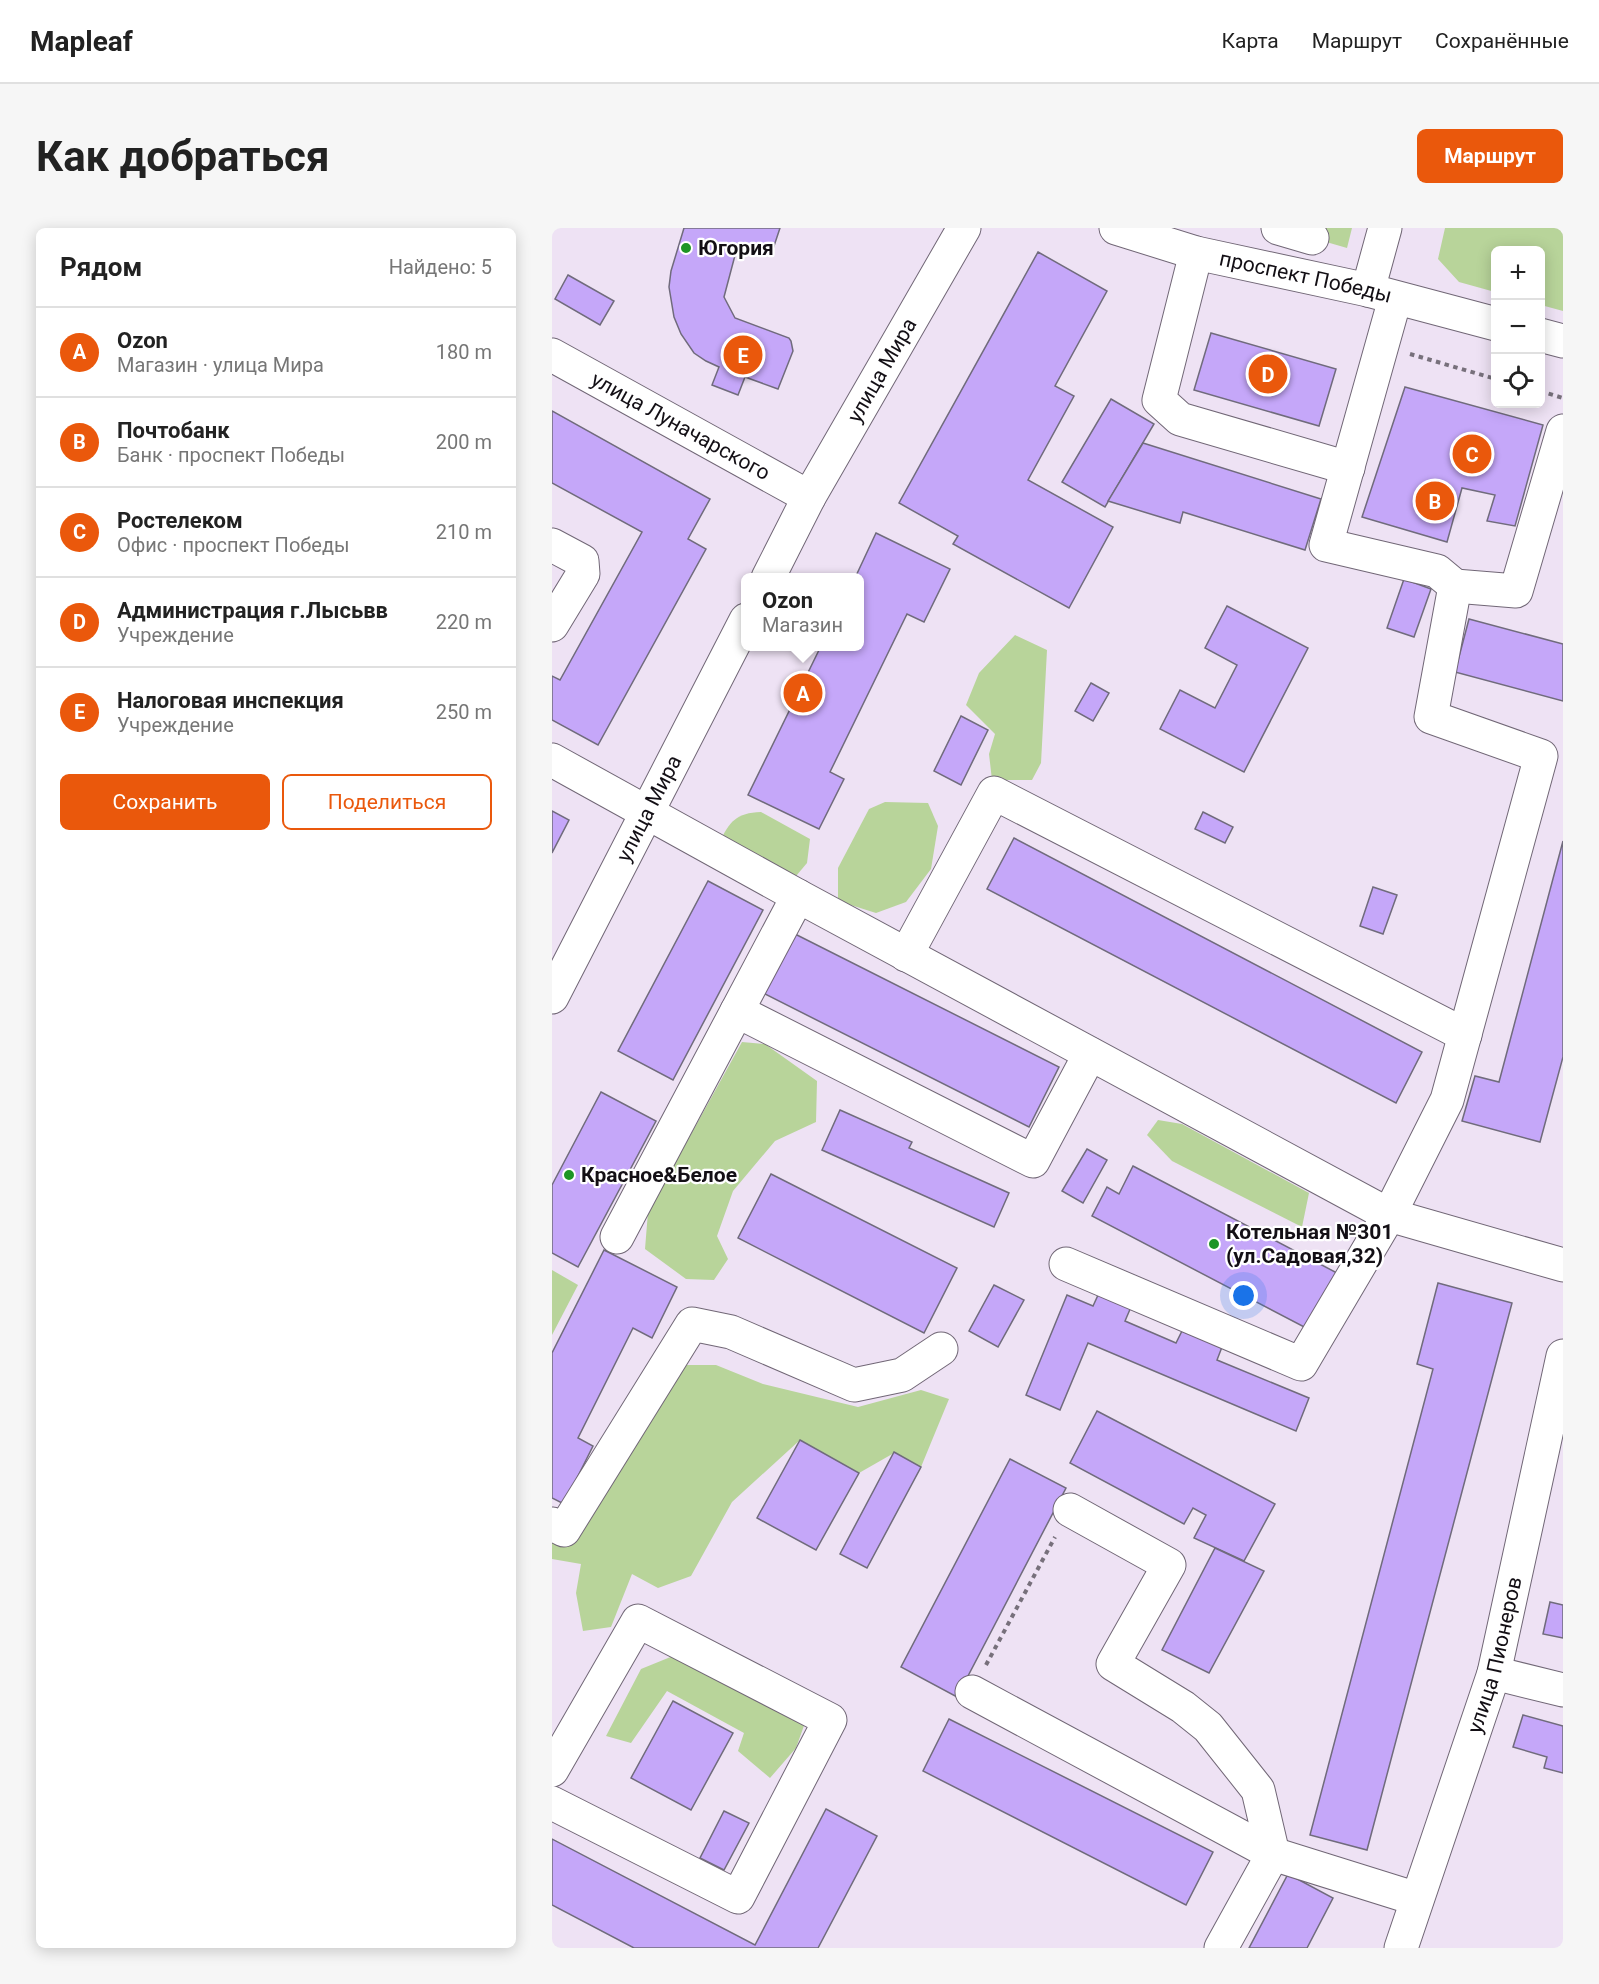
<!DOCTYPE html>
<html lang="ru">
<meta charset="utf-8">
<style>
:root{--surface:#fff;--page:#f6f6f6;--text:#222;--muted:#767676;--line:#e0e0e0;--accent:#ea580c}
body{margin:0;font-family:Roboto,sans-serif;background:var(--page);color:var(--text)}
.controls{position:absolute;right:18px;top:18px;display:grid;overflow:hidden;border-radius:9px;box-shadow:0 3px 15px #0003}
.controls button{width:54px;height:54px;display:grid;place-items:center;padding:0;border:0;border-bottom:2px solid var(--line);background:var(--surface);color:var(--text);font:30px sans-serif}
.you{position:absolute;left:692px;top:1068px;width:21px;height:21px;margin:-15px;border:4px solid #fff;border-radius:50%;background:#1a73e8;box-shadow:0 0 0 9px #1a73e833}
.badge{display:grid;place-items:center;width:39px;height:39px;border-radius:50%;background:var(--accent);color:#fff;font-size:20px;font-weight:700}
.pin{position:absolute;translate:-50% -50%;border:3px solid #fff;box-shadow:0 2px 6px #0006}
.popup{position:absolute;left:189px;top:345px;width:123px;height:78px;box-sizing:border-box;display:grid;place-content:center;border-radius:9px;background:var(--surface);filter:drop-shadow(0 2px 4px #0005);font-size:20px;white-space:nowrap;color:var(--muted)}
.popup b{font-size:22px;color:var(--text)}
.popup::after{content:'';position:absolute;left:50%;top:100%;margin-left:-12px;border:12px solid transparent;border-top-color:var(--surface)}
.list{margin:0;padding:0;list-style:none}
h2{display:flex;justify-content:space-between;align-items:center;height:78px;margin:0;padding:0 24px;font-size:26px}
h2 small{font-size:20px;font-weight:400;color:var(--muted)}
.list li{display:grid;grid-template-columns:39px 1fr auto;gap:18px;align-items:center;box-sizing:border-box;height:90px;padding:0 24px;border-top:2px solid var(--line)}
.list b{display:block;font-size:22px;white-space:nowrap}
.list p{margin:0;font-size:20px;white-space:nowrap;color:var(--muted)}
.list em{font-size:20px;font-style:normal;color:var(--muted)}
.actions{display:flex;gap:12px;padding:18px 24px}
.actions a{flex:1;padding:14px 0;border:2px solid var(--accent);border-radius:9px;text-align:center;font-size:21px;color:var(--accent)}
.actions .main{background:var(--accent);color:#fff}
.icon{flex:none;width:33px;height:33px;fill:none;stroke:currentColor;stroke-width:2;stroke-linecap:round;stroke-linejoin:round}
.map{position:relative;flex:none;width:1011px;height:1720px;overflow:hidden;border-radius:9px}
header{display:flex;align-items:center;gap:36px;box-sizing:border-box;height:84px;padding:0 30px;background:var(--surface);border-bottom:2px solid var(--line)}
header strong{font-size:28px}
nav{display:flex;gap:33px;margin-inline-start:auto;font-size:21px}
.intro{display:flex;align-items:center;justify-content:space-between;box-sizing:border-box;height:144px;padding:0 36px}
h1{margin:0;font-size:42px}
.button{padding:15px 27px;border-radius:9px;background:var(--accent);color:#fff;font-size:21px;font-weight:700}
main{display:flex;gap:36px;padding:0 36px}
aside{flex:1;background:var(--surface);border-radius:9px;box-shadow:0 3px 15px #0003}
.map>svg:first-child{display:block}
.green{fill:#b8d49a}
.building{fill:#c5a7f9;stroke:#706b7c;stroke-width:1.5}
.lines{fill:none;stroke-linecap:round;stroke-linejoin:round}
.minor-casing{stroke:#716776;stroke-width:35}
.path{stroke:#77707b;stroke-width:4;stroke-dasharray:4.5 4.5;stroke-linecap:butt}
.minor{stroke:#fff;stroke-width:33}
.poi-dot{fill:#1d9525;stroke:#fff;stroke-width:2}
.labels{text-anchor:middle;stroke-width:4.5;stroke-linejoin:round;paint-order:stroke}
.poi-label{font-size:21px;font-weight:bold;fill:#130f15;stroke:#fff;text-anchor:start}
.street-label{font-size:21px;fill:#130f15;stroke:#fff}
</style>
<header>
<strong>Mapleaf</strong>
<nav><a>Карта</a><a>Маршрут</a><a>Сохранённые</a></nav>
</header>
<div class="intro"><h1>Как добраться</h1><a class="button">Маршрут</a></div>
<main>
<aside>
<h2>Рядом<small>Найдено: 5</small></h2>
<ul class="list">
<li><span class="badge">A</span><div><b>Ozon</b><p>Магазин · улица Мира</p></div><em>180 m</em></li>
<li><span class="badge">B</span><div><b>Почтобанк</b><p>Банк · проспект Победы</p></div><em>200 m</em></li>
<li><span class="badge">C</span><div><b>Ростелеком</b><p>Офис · проспект Победы</p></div><em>210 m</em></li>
<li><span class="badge">D</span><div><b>Администрация г.Лысьвв</b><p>Учреждение</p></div><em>220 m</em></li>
<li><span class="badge">E</span><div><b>Налоговая инспекция</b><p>Учреждение</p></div><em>250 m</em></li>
</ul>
<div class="actions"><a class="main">Сохранить</a><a>Поделиться</a></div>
</aside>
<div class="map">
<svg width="1011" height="1720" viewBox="0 0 1011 1720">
<rect width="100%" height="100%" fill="#eee2f4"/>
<g class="green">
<path d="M726 0H800L795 20Z"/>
<path d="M893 0H1011V83L989 77 988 22H944L943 64 907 54 886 31Z"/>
<path d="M463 407 495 422 489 535 480 552H440L437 526 443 506 414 477 427 445Z"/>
<path d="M333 574 376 575 386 598 379 641 354 674 324 685 286 673V640L317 581Z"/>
<path d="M209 584 258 611 255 635 239 654 167 615C178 593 184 585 209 584Z"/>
<path d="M190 814 213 816 265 853 264 894 223 913 181 963 165 1008 176 1031 162 1052 134 1051 93 1021 96 984Z"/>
<path d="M606 892 630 896 757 965 750 999 620 933 595 907Z"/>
<path d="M0 1042 26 1057 0 1107Z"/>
<path d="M126 1137H164L211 1156 306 1179 369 1162 397 1171 369 1239 342 1225 307 1245 248 1212 180 1274 139 1348 106 1360 80 1346 59 1399 31 1403 24 1365 29 1336 0 1331V1308Z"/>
<path d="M121 1428 254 1492 244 1520 218 1550 186 1523 192 1505 115 1463 79 1515 54 1508 89 1441Z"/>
</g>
<g class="building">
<path d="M132 0H228L219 27 186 16 172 69 183 90 237 110 239 113 241 123 226 161 193 149 186 167 160 157 167 139 154 133 142 125 129 106 122 89 117 59 119 43Z"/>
<path d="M486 24 555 63 503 158 522 168 476 252 561 299 517 380 401 316 406 308 347 275Z"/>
<path d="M16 47 62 73 48 97 3 71Z"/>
<path d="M659 105 784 141 767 198 642 162Z"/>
<path d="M853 159 991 197 963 298 935 293 943 267 910 260 895 314 810 289Z"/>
<path d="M559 171 602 196 553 279 510 254Z"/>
<path d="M0 183 158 271 136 311 154 321 46 517 0 492V448L8 452 90 304 0 255Z"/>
<path d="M591 215 769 271 753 322 631 284 628 295 556 273Z"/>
<path d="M324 305 398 341 372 394 355 386 278 544 292 551 267 601 196 567 269 418H308V350H303Z"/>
<path d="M852 351 879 361 862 409 835 400Z"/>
<path d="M675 378 756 420 692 544 608 501 628 462 663 480 685 437 653 420Z"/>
<path d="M917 391 1011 416V473L903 444Z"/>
<path d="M539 455 557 465 541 493 523 483Z"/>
<path d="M409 488 436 502 409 557 382 543Z"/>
<path d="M0 583 17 592 0 625Z"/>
<path d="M651 584 681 599 673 615 643 601Z"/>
<path d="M462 610 870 824 844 875 435 661Z"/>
<path d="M1011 613V829L988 914 910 893 923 848 947 854Z"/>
<path d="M156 653 211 682 121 852 66 823Z"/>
<path d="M821 659 845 667 831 706 808 698Z"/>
<path d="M241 705 507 839 477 899 211 765Z"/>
<path d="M49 864 104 893 26 1039 0 1025V957Z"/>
<path d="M288 882 360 914 357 920 457 965 442 999 270 922Z"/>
<path d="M535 921 555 932 531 975 510 963Z"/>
<path d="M581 938 785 1045 756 1101 540 988 555 959 567 966Z"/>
<path d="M219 946 405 1040 372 1105 186 1010Z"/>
<path d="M52 1022 125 1059 100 1110 81 1100 26 1210 41 1218 12 1276 0 1270V1125Z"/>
<path d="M886 1055 960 1075 815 1622 758 1607 881 1141 865 1136Z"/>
<path d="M442 1057 472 1072 446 1119 417 1103Z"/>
<path d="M547 1065 579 1079 573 1093 624 1115 630 1103 670 1119 665 1132 757 1170 744 1203 536 1115 508 1182 474 1167 515 1067 541 1078Z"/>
<path d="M545 1183 723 1276 692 1333 642 1310 654 1287 641 1280 632 1296 518 1235Z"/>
<path d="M248 1212 307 1245 264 1322 205 1290Z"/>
<path d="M342 1224 369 1239 315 1340 288 1326Z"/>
<path d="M458 1231 514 1260 405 1469 349 1439Z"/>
<path d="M663 1320 712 1343 657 1445 610 1422Z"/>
<path d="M998 1374 1011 1377V1410L991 1406Z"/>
<path d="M121 1473 181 1505 139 1582 79 1550Z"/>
<path d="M971 1487 1011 1498V1545L992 1540 995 1529 961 1519Z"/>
<path d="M397 1491 661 1624 634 1677 371 1543Z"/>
<path d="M274 1581 325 1608 266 1720H82L0 1677V1611L203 1717Z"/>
<path d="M172 1583 197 1595 172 1642 148 1630Z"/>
<path d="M736 1646 781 1670 755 1720H697Z"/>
</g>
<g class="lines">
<g class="minor-casing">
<g id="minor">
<path id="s1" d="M564 0 644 25 816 62 944 96"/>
<path d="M726 0 760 10 752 0"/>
<path d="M644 25 607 172 628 191 796 240"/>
<path d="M816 62 833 0"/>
<path d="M988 107 1011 113"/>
<path id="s2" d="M0 127 257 269"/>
<path d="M0 317 30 333 31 346 0 397"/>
<path id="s3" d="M216 350 257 269 412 0"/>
<path d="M903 358 964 363 1011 203"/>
<path d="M0 532 246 668 837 987 1011 1037"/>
<path d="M354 727 442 565 913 807"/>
<path id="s4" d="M0 769 194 392"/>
<path d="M185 783 481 933 538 826"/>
<path d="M65 1009 246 668"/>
<path d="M514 1036 749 1136 837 987 895 872 989 528 879 489 903 358 885 343 774 317 843 71"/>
<path d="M518 1282 617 1337 561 1436 631 1479 656 1499 706 1562 721 1626 669 1720"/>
<path d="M0 1296 12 1302 140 1096 179 1104 302 1157 350 1147 389 1121"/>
<path d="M942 1445 1011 1462"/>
<path d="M420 1464 721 1626 865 1671"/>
<path d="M0 1542 86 1393 278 1492 186 1669 0 1575"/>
<path id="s5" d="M849 1720 942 1445 1011 1128"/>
</g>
</g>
<g class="path">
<path d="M858 126 944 151"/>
<path d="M988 163 1011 170"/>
<path d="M434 1437 503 1309"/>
</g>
<use href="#minor" class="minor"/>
</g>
<g class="poi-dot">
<circle cx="134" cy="20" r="6"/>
<circle cx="17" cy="947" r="6"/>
<circle cx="662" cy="1016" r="6"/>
</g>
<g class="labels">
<g class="poi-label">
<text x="146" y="27">Югория</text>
<text x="29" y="954">Красное&amp;Белое</text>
<text x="674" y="1011">Котельная №301<tspan x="674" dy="24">(ул.Садовая,32)</tspan></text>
</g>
<g class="street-label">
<text dy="7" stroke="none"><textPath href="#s1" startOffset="196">проспект Победы</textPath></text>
<text dy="7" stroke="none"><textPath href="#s3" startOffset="237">улица Мира</textPath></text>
<text dy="7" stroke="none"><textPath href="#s2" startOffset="147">улица Луначарского</textPath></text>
<text dy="7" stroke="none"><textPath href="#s4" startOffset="212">улица Мира</textPath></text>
<text dy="7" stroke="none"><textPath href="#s5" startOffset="308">улица Пионеров</textPath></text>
</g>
</g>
</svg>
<div class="controls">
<button>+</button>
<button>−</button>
<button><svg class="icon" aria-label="locate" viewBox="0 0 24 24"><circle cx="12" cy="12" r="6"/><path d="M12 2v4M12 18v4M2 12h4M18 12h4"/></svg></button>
</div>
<div class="you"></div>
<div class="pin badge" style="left:251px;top:465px">A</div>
<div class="popup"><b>Ozon</b>Магазин</div>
<div class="pin badge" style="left:883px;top:273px">B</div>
<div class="pin badge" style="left:920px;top:226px">C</div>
<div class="pin badge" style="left:716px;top:146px">D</div>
<div class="pin badge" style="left:191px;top:127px">E</div>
</div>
</main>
